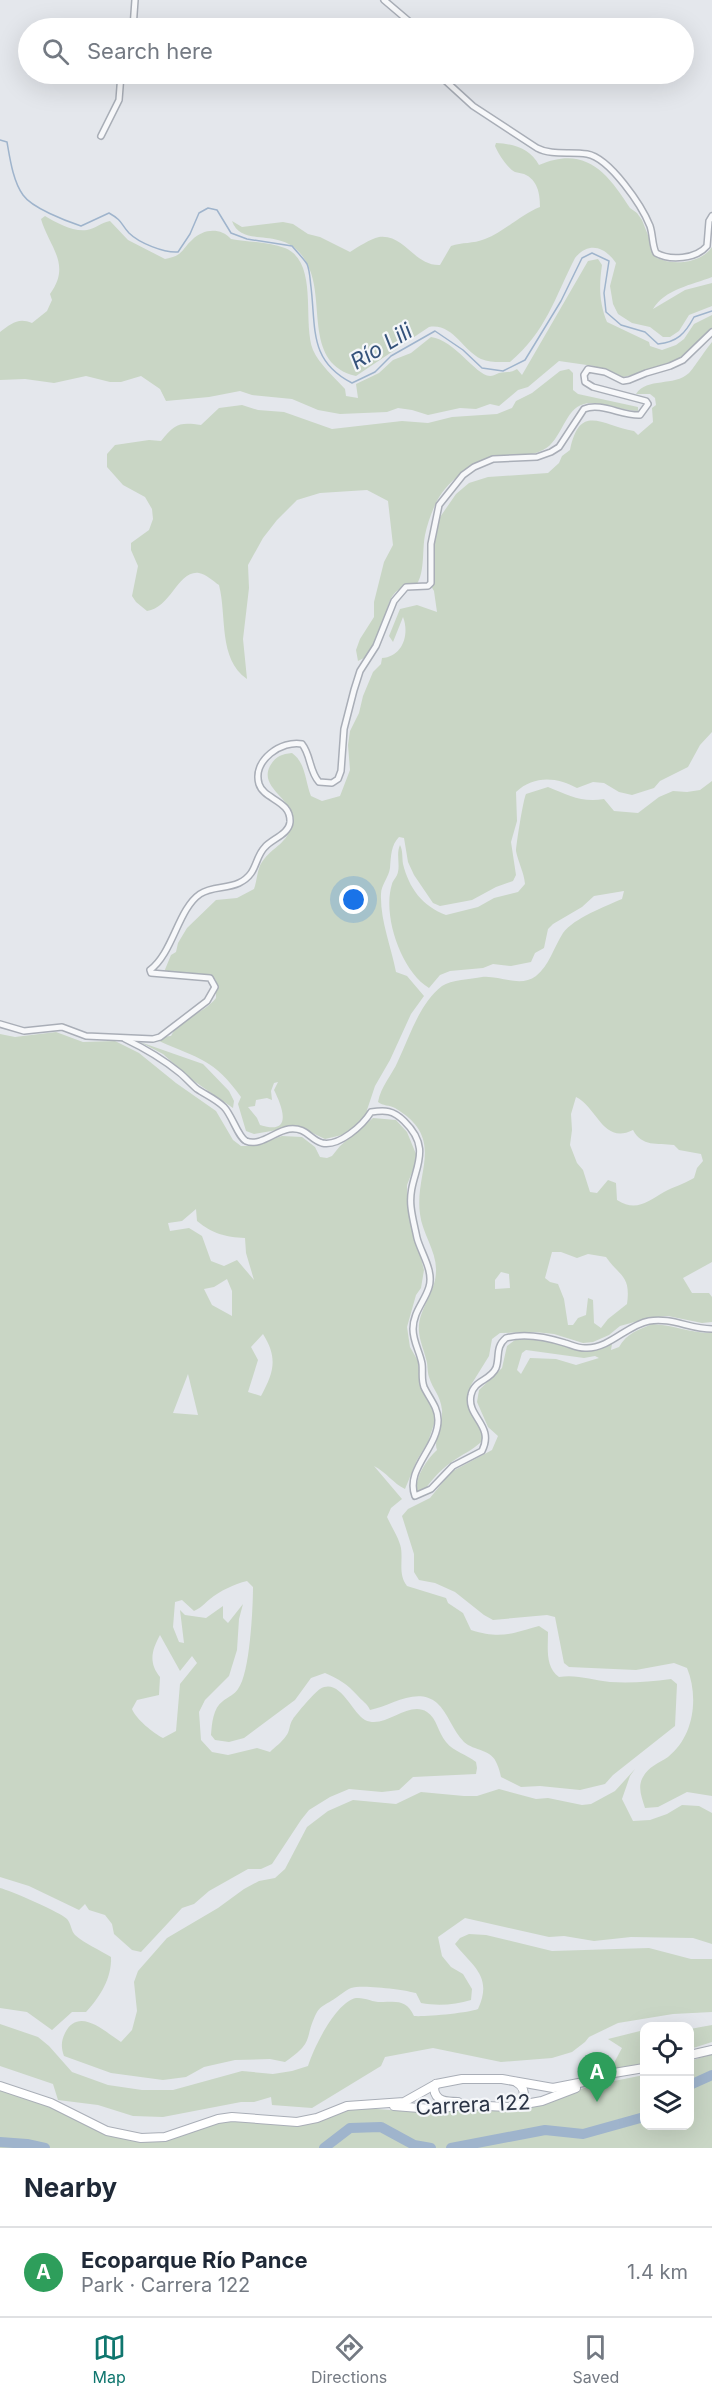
<!DOCTYPE html>
<meta charset="utf-8">
<style>
:root{--surface:#fff;--page:#f6f6f7;--text:#1f2937;--muted:#747a83;--line:#e0e1e3;--accent:#0f766e}
body{margin:0;font-family:Inter,sans-serif;background:var(--page);color:var(--text)}
.controls{position:absolute;right:18px;bottom:18px;display:grid;overflow:hidden;border-radius:12px;box-shadow:0 6px 24px #0002}
.controls button{width:54px;height:54px;display:grid;place-items:center;padding:0;border:0;border-bottom:2px solid var(--line);background:var(--surface);color:var(--text);font:30px sans-serif}
.you{position:absolute;left:354px;top:900px;width:21px;height:21px;margin:-15px;border:4px solid #fff;border-radius:50%;background:#1a73e8;box-shadow:0 0 0 9px #1a73e833}
.badge{display:grid;place-items:center;width:39px;height:39px;border-radius:50%;background:var(--accent);color:#fff;font-size:20px;font-weight:700}
.pin{position:absolute;translate:-50% -50px;filter:drop-shadow(0 2px 3px #0008)}
.pin::after{content:'';position:absolute;top:32px;width:21px;height:18px;background:inherit;clip-path:polygon(0 0,100% 0,50% 100%)}
.list{margin:0;padding:0;list-style:none}
h2{display:flex;justify-content:space-between;align-items:center;height:78px;margin:0;padding:0 24px;font-size:26px}
h2 small{font-size:20px;font-weight:400;color:var(--muted)}
.list li{display:grid;grid-template-columns:39px 1fr auto;gap:18px;align-items:center;box-sizing:border-box;height:90px;padding:0 24px;border-top:2px solid var(--line)}
.list b{display:block;font-size:22px;white-space:nowrap}
.list p{margin:0;font-size:20px;white-space:nowrap;color:var(--muted)}
.list em{font-size:20px;font-style:normal;color:var(--muted)}
.icon{flex:none;width:33px;height:33px;fill:none;stroke:currentColor;stroke-width:2;stroke-linecap:round;stroke-linejoin:round}
.map{position:relative;flex:none;width:712px;height:2148px;overflow:hidden}
.search{position:absolute;background:var(--surface);box-shadow:0 6px 24px #0002;left:18px;right:18px;top:18px;height:66px;display:flex;align-items:center;gap:15px;box-sizing:border-box;padding:0 21px;border-radius:33px;color:var(--muted);font-size:22px}
.sheet{height:168px;background:var(--surface)}
nav{display:flex;justify-content:space-around;align-items:center;box-sizing:border-box;height:84px;border-top:2px solid var(--line);background:var(--surface);font-size:16px;color:var(--muted)}
nav a{display:grid;justify-items:center;gap:3px}
nav .on{color:var(--accent)}
.map>svg:first-child{display:block}
.green{fill:#c9d6c5;fill-rule:evenodd}
.lines{fill:none;stroke-linecap:round;stroke-linejoin:round}
.stream{stroke:#9fb4cc;stroke-width:1.5}
.river{stroke:#9fb4cc;stroke-width:10}
.street-casing{stroke:#a9aeb7;stroke-width:8}
.secondary-casing{stroke:#a9aeb7;stroke-width:10}
.street{stroke:#f7f8fa;stroke-width:5}
.secondary{stroke:#fff;stroke-width:8}
.labels{text-anchor:middle;stroke-width:4.5;stroke-linejoin:round;paint-order:stroke}
.street-label{font-size:21px;fill:#2b3445;stroke:#f4f6f9}
.water-label{font-size:22px;font-style:italic;fill:#34527a;stroke:#f4f6f9}
</style>
<div class="map">
<svg width="712" height="2148" viewBox="0 0 712 2148">
<rect width="100%" height="100%" fill="#e4e7ec"/>
<g class="green">
<path d="M496 143C515 144 530 149 539 165 585 145 607 172 630 208L637 213 642 220 657 258C674 266 701 263 712 247V277C692 285 665 289 653 309L685 290 712 283V306L689 315 679 331 670 337H663L650 327 632 323 618 314 613 304 610 286 616 263C605 247 589 241 575 258 555 297 546 332 510 362 501 362 490 363 481 359 462 350 453 323 429 327L356 376C304 364 325 303 309 268 289 220 243 252 232 221L242 227 283 222 293 224 308 234 320 237 350 252C358 247 370 239 379 237 405 234 414 266 440 265L451 246C462 242 473 244 485 239 504 232 520 215 540 207 540 194 538 180 524 174 521 173 518 173 515 172 507 168 498 153 495 146Z"/>
<path d="M45 216C57 223 73 232 87 230 95 229 102 222 110 221L128 240 165 259C169 258 175 257 179 254 184 250 187 244 192 240 203 229 220 227 231 239 248 242 269 242 285 248 319 262 302 322 313 350 319 364 335 378 345 389L346 396 358 398 356 384 379 373 393 360 411 353 431 337C455 340 475 375 490 376 493 376 496 374 499 373 506 372 511 373 517 369L522 375 588 261 598 259 602 265C599 286 599 302 607 322L649 342 650 346 662 350 676 345 684 339 694 324 712 315V329L694 349 674 364 628 376 618 378 594 366 559 361 528 387 518 390 499 406 490 404 476 409 460 408 428 415 412 410 398 408 387 412 340 414 318 410 292 399 252 395 240 391 209 397 166 401 160 389 141 376 121 382H110L86 376 54 383 25 379 0 380V332C11 324 18 317 32 323L47 311 52 300 50 294C72 264 49 247 41 219Z"/>
<path d="M712 342V732L700 745 688 767 660 781 654 788 632 795 619 792 604 783 593 782 577 788C557 777 534 775 516 792L517 821 511 842 516 875 513 881 496 887 472 900 440 906 433 903 414 875 408 862 404 838 399 837C391 845 391 856 390 868 389 877 381 885 381 894 380 920 391 946 396 972L407 976 424 996 411 1014 390 1060 375 1086 367 1110 369 1112 350 1130 342 1135 325 1139 304 1129H283L254 1134 246 1131 238 1104 241 1097C214 1059 199 1059 159 1041L161 1037 171 1036C180 1017 204 1014 216 998V980C204 973 196 980 185 979 178 978 171 974 164 972L171 955 176 952 178 943 187 928 216 900 237 898 254 889C257 881 257 869 262 862 273 846 288 844 292 823 296 799 258 789 270 766 275 757 281 754 292 753 306 763 305 781 311 796L322 801 340 796 350 770 348 745 350 731 359 713 363 696 373 672 381 664 382 658C402 657 410 635 403 617L393 642 389 636 400 609 417 605 437 612 434 591 431 586 434 535 438 520 456 494 469 483 488 477 548 473 559 463 562 456 570 450C580 402 602 426 634 431L638 435 653 422 652 408 656 405 655 398 650 394H636C647 377 674 387 689 373 694 368 706 349 712 342ZM278 1082 274 1090C282 1106 294 1136 260 1125L257 1118 248 1107 255 1106 256 1100 267 1098 272 1100 271 1091 274 1083Z"/>
<path d="M569 369 573 373V390L578 394 638 407V411C623 411 597 400 584 404 564 409 562 441 543 450 530 457 512 455 498 457 474 460 445 482 435 505 431 514 427 525 425 535 422 550 425 571 417 584 389 588 390 600 383 624 379 636 371 648 364 658L358 661 356 650 360 639 374 617V602L384 562 393 545 388 501 367 490 320 493 297 500 277 520 263 538 248 565 249 588 243 639 247 679C218 659 227 616 219 585 213 581 206 574 199 573 178 570 171 608 147 611L136 602 132 596 138 566 131 550V543L149 530 153 519 152 509 145 497 123 485 107 467V454L115 445 149 440 161 441C175 424 179 422 201 425L219 408 242 405 258 410 284 412 332 429 402 421 428 423 452 417 497 414 512 408 516 401 532 393 560 371Z"/>
<path d="M712 781V1262L683 1278 692 1293H709L712 1297V1322L702 1323 668 1316 649 1318 620 1326 609 1335 593 1342 583 1343 554 1334 535 1332 500 1333 492 1339 489 1356 471 1385 468 1407 479 1421 484 1439C476 1448 465 1453 456 1459 443 1467 432 1479 424 1491H416C416 1476 426 1460 437 1450 433 1441 443 1423 442 1410 440 1394 433 1390 429 1377 427 1371 428 1364 426 1359 424 1350 420 1342 419 1332 417 1310 436 1293 436 1271 437 1252 422 1233 420 1214 414 1172 447 1139 395 1108 389 1105 383 1106 378 1102 381 1086 392 1075 398 1061 410 1036 419 1004 442 986 451 980 471 979 482 977 499 975 520 988 536 976 549 966 554 947 563 933 574 918 606 906 622 899L624 891 594 896 582 907 553 924 548 929 544 948 535 953 531 962 511 966 493 964 483 968 450 971 440 975 429 988C401 971 382 915 392 884 393 880 397 877 398 872 400 863 396 854 400 845 403 851 402 857 403 864 409 888 422 906 446 915L478 907 494 898 518 892 525 884C524 872 518 862 516 851 516 846 523 800 526 794L548 787C568 795 582 803 604 799L614 811 638 813 659 797 673 791 687 792 700 790ZM576 1097C597 1107 603 1145 633 1130 642 1147 657 1143 674 1145L679 1150 701 1154 703 1161 697 1168 694 1178C684 1184 673 1187 664 1192 647 1202 636 1212 617 1200L616 1183 608 1180 597 1193 590 1192 583 1170 577 1163 570 1145 572 1130 571 1114ZM552 1252H561L577 1258 588 1254 606 1257C620 1277 631 1275 627 1304L608 1319 601 1328 594 1323 593 1300 588 1298 586 1315 578 1318 573 1325H568L564 1299 558 1284 550 1282 545 1278ZM501 1272 509 1274 510 1288 495 1289V1280Z"/>
<path d="M56 1032 83 1042 115 1041 139 1053 176 1083 216 1111 233 1140 241 1146H254L282 1136 302 1137 315 1147 320 1157 327 1158 332 1156 340 1146 373 1118 396 1120 407 1132 416 1154V1162L407 1185V1204L424 1270 421 1288 416 1295 407 1327 410 1347 418 1361 421 1388 434 1410 435 1421 428 1442 417 1460 405 1489C394 1484 386 1472 374 1466L402 1499 391 1508 387 1517C391 1526 399 1538 401 1548 403 1562 398 1574 407 1586L446 1598 448 1603 463 1613 471 1630C500 1639 511 1634 539 1626L548 1632C548 1648 545 1667 559 1677 576 1674 592 1680 610 1682 630 1683 650 1682 671 1679L677 1684 675 1726 613 1775 605 1784 580 1790 540 1786 521 1787 501 1777C500 1773 499 1768 497 1764 492 1749 474 1751 464 1742 453 1731 448 1713 437 1703 417 1686 391 1706 370 1710 367 1703 362 1701 357 1695 347 1684 339 1679 325 1673L311 1678 295 1700 244 1738 229 1742 215 1740 211 1735C212 1723 213 1708 223 1701 228 1697 235 1694 238 1689 250 1674 253 1608 253 1587L247 1581C234 1584 220 1591 210 1599 204 1604 201 1608 194 1611L182 1600 175 1602 173 1627 179 1642 184 1643 180 1610 185 1615 206 1618 223 1606V1618L228 1623 243 1604 239 1619 237 1650 229 1676 205 1700 199 1712 201 1740 212 1752 228 1755 257 1748 270 1752C275 1747 282 1742 286 1736 290 1732 289 1724 293 1719 296 1714 315 1692 320 1689 340 1677 352 1713 365 1720 385 1730 408 1700 427 1712 437 1718 438 1733 446 1742 454 1752 466 1754 476 1762L477 1768 476 1774 413 1777 399 1790 382 1792 349 1789 330 1797 309 1810 301 1820 272 1864 261 1869H248L209 1891 194 1904 182 1908 141 1952 132 1950 114 1934 112 1924 105 1915 89 1910 85 1904 79 1910 29 1886 0 1877V1034L15 1037ZM196 1209 197 1221C213 1234 225 1237 245 1238L246 1253 254 1280 237 1260 224 1266 211 1261 202 1236 189 1228 170 1231 168 1223 182 1221ZM227 1279 232 1291V1316L212 1305 204 1289 214 1287ZM263 1334C278 1358 274 1372 261 1396L248 1392 258 1360 251 1347ZM188 1374 198 1415 173 1413ZM160 1635 180 1671 192 1656 197 1663 180 1684 176 1731 163 1738C153 1733 136 1719 132 1709L137 1700 159 1695 160 1677C148 1662 152 1650 160 1635Z"/>
<path d="M140 1042 203 1064 229 1091 234 1101 233 1108 191 1079 163 1054Z"/>
<path d="M652 1324C674 1325 690 1333 712 1333V1796L687 1792 658 1807 645 1808C642 1798 637 1787 643 1777 648 1767 659 1763 668 1757 694 1737 699 1697 687 1668L674 1663 636 1670 569 1667 564 1663 555 1617 547 1615 493 1620 484 1615 455 1592 435 1583 419 1580 414 1572V1554L402 1516 408 1509 430 1498 451 1472 492 1450 498 1436 488 1427 477 1402 479 1390 502 1368 507 1346 515 1340 526 1338 596 1348 612 1344 611 1350 619 1347C627 1333 638 1330 652 1324ZM526 1350 584 1358 595 1356 599 1358 576 1365 556 1359 530 1358 521 1374 517 1370 522 1353Z"/>
<path d="M635 1769 630 1776 622 1799 633 1821 650 1820 667 1814 682 1805 699 1806 712 1813V1944L693 1938 631 1937 594 1941 564 1936 549 1937 465 1918 438 1937 442 1956 451 1967 463 1974 472 1989 471 2000C455 2005 437 2006 421 2003L416 1993C406 1990 362 1984 351 1988 344 1991 338 1997 331 2001 326 2004 320 2007 317 2012 303 2039 316 2041 285 2062L270 2059 235 2060 204 2067 186 2077 163 2080 111 2073 64 2056C61 2048 61 2041 65 2033 79 2006 105 2032 121 2042L132 2030 137 2011 134 1982 138 1971 167 1938 218 1908 244 1889 259 1881 275 1878 285 1869 307 1827 328 1811 353 1800 396 1804 421 1792 464 1796H477L499 1789 536 1799 548 1798 582 1805 591 1804 615 1791Z"/>
<path d="M0 1888C9 1890 62 1913 67 1919 71 1923 71 1931 75 1935 85 1944 100 1950 111 1957 112 1978 100 1997 86 2012H72L52 2030 27 2012 0 2008Z"/>
<path d="M469 1934 486 1935 552 1951 649 1948 691 1959H712V2012L673 2014 618 2023 589 2037 585 2042 572 2052 552 2058 501 2062 433 2048 385 2057 381 2066 312 2108 272 2105 271 2097 254 2102H241L163 2117 133 2116 98 2105 58 2100 53 2084 0 2066V2024L38 2037 49 2046 72 2072 108 2085 142 2090H173L242 2071 273 2074 292 2071 308 2066C314 2047 336 2002 356 1998 365 1997 374 2003 383 2002 399 2001 407 2001 414 2016 424 2017 468 2013 478 2009 493 1976 473 1967 455 1944L460 1938Z"/>
<path d="M712 2025V2042L690 2049V2029Z"/>
<path d="M644 2030V2063L608 2074 622 2048 608 2039Z"/>
<path d="M712 2054V2148H0V2086L25 2094 107 2131 165 2137 218 2119 297 2122 359 2105 377 2109 415 2112 467 2108 508 2110 528 2107 555 2100 589 2086 644 2075V2126H690V2061Z"/>
</g>
<g class="lines">
<path class="stream" d="M0 140 7 142C10 159 13 181 23 195 32 208 66 221 81 226L109 213C123 221 120 223 129 233 139 243 164 253 178 252L190 234 199 213 208 208 217 210 231 233 247 239 292 246C297 252 303 258 307 264 310 271 310 280 311 287 316 329 309 361 352 383L375 372 391 356 435 331 463 350 482 368 503 371 525 360 561 301 582 258 592 253 609 261 604 293 606 312 621 325 645 332 658 344C677 342 685 334 694 317L712 311"/>
<g class="river">
<path d="M690 2085 712 2075"/>
<path d="M0 2142 27 2144 45 2148"/>
<path d="M324 2148 350 2128 381 2127 414 2145 431 2148"/>
<path d="M451 2148 545 2130 583 2134 644 2117"/>
</g>
<g class="street-casing">
<g id="street">
<path d="M384 0 411 23 413 28"/>
<path d="M133 28 135 0"/>
<path d="M438 74 473 106 537 148C552 156 571 151 587 154 610 158 642 206 650 226 653 235 652 245 656 253 670 261 696 259 707 246L709 221 712 216"/>
<path d="M101 136 119 100 121 74"/>
<path d="M0 1024 24 1031 62 1027 86 1036 153 1039 160 1037 207 1001 215 987 210 978 151 973 150 970C173 953 178 909 200 894 212 886 226 889 239 883 258 874 254 858 265 847 272 839 289 834 290 822 291 800 264 800 259 784 252 760 282 740 302 744 311 755 309 771 319 782L332 783 338 779 341 771 344 729 354 690 360 671 376 646 394 601 406 587 428 586 431 583V544L439 505 463 475 474 467 493 459 537 457 551 452 559 447 584 409C601 402 622 416 640 415L648 404 646 401 593 387 585 382 584 375 588 369 605 372 623 381 629 380 646 373 670 366 683 360 712 332"/>
<path d="M125 1039C144 1048 164 1060 180 1073 186 1078 191 1084 197 1089 206 1095 216 1099 224 1107 232 1115 238 1137 246 1141 260 1147 275 1131 289 1129 307 1127 309 1139 322 1143 339 1147 363 1125 371 1112 385 1110 393 1110 404 1121 437 1153 407 1173 411 1207 412 1217 415 1228 417 1238 421 1253 434 1271 429 1287 425 1301 413 1312 413 1329 413 1342 420 1352 422 1364 423 1372 421 1379 424 1387 429 1398 438 1407 438 1420 438 1448 405 1469 415 1496L431 1489 453 1466 482 1451C495 1425 466 1417 471 1395 474 1380 490 1381 496 1368 500 1357 495 1347 506 1338 524 1333 546 1337 565 1343 572 1345 579 1349 587 1348 610 1348 627 1325 649 1321 671 1317 690 1329 712 1329"/>
</g>
</g>
<g class="secondary-casing">
<g id="secondary">
<path d="M690 2055 712 2050"/>
<path d="M590 2082 614 2073 644 2068"/>
<path d="M436 2084 434 2088C435 2102 447 2102 458 2102"/>
<path d="M0 2086 51 2103 107 2131 141 2138 165 2137 218 2119 232 2117 297 2122 317 2118 347 2106 404 2102 436 2084 462 2079H502L553 2088 594 2080"/>
<path d="M515 2104 522 2100C526 2093 523 2086 516 2082"/>
<path d="M394 2106 432 2109 467 2105 508 2107 542 2101 576 2088"/>
</g>
</g>
<use href="#street" class="street"/>
<use href="#secondary" class="secondary"/>
</g>
<g class="labels">
<g class="street-label">
<text transform="translate(473 2105) rotate(-3)" y="7">Carrera 122</text>
</g>
<g class="water-label">
<text transform="translate(381 346) rotate(-31)" y="8">Río Lili</text>
</g>
</g>
</svg>
<div class="controls">
<button><svg class="icon" aria-label="locate" viewBox="0 0 24 24"><circle cx="12" cy="12" r="6"/><path d="M12 2v4M12 18v4M2 12h4M18 12h4"/></svg></button>
<button><svg class="icon" aria-label="layers" viewBox="0 0 24 24"><path d="M12 4l9 5-9 5-9-5zM3 14l9 5 9-5"/></svg></button>
</div>
<div class="you"></div>
<div class="pin badge" style="left:597px;top:2102px;background:#2e9e5b">A</div>
<div class="search"><svg class="icon" aria-label="search" viewBox="0 0 24 24"><circle cx="10" cy="10" r="6"/><path d="M15 15l6 6"/></svg>Search here</div>
</div>
<section class="sheet">
<h2>Nearby<small></small></h2>
<ul class="list">
<li><span class="badge" style="background:#2e9e5b">A</span><div><b>Ecoparque Río Pance</b><p>Park · Carrera 122</p></div><em>1.4 km</em></li>
</ul>
</section>
<nav>
<a class="on"><svg class="icon" aria-label="map" viewBox="0 0 24 24"><path d="M3 6l6-2 6 2 6-2v14l-6 2-6-2-6 2zM9 4v14M15 6v14"/></svg>Map</a>
<a><svg class="icon" aria-label="directions" viewBox="0 0 24 24"><path d="M12 3l9 9-9 9-9-9zM9 14v-3h6M13 9l2 2-2 2"/></svg>Directions</a>
<a><svg class="icon" aria-label="saved" viewBox="0 0 24 24"><path d="M7 4h10v16l-5-4-5 4z"/></svg>Saved</a>
</nav>
